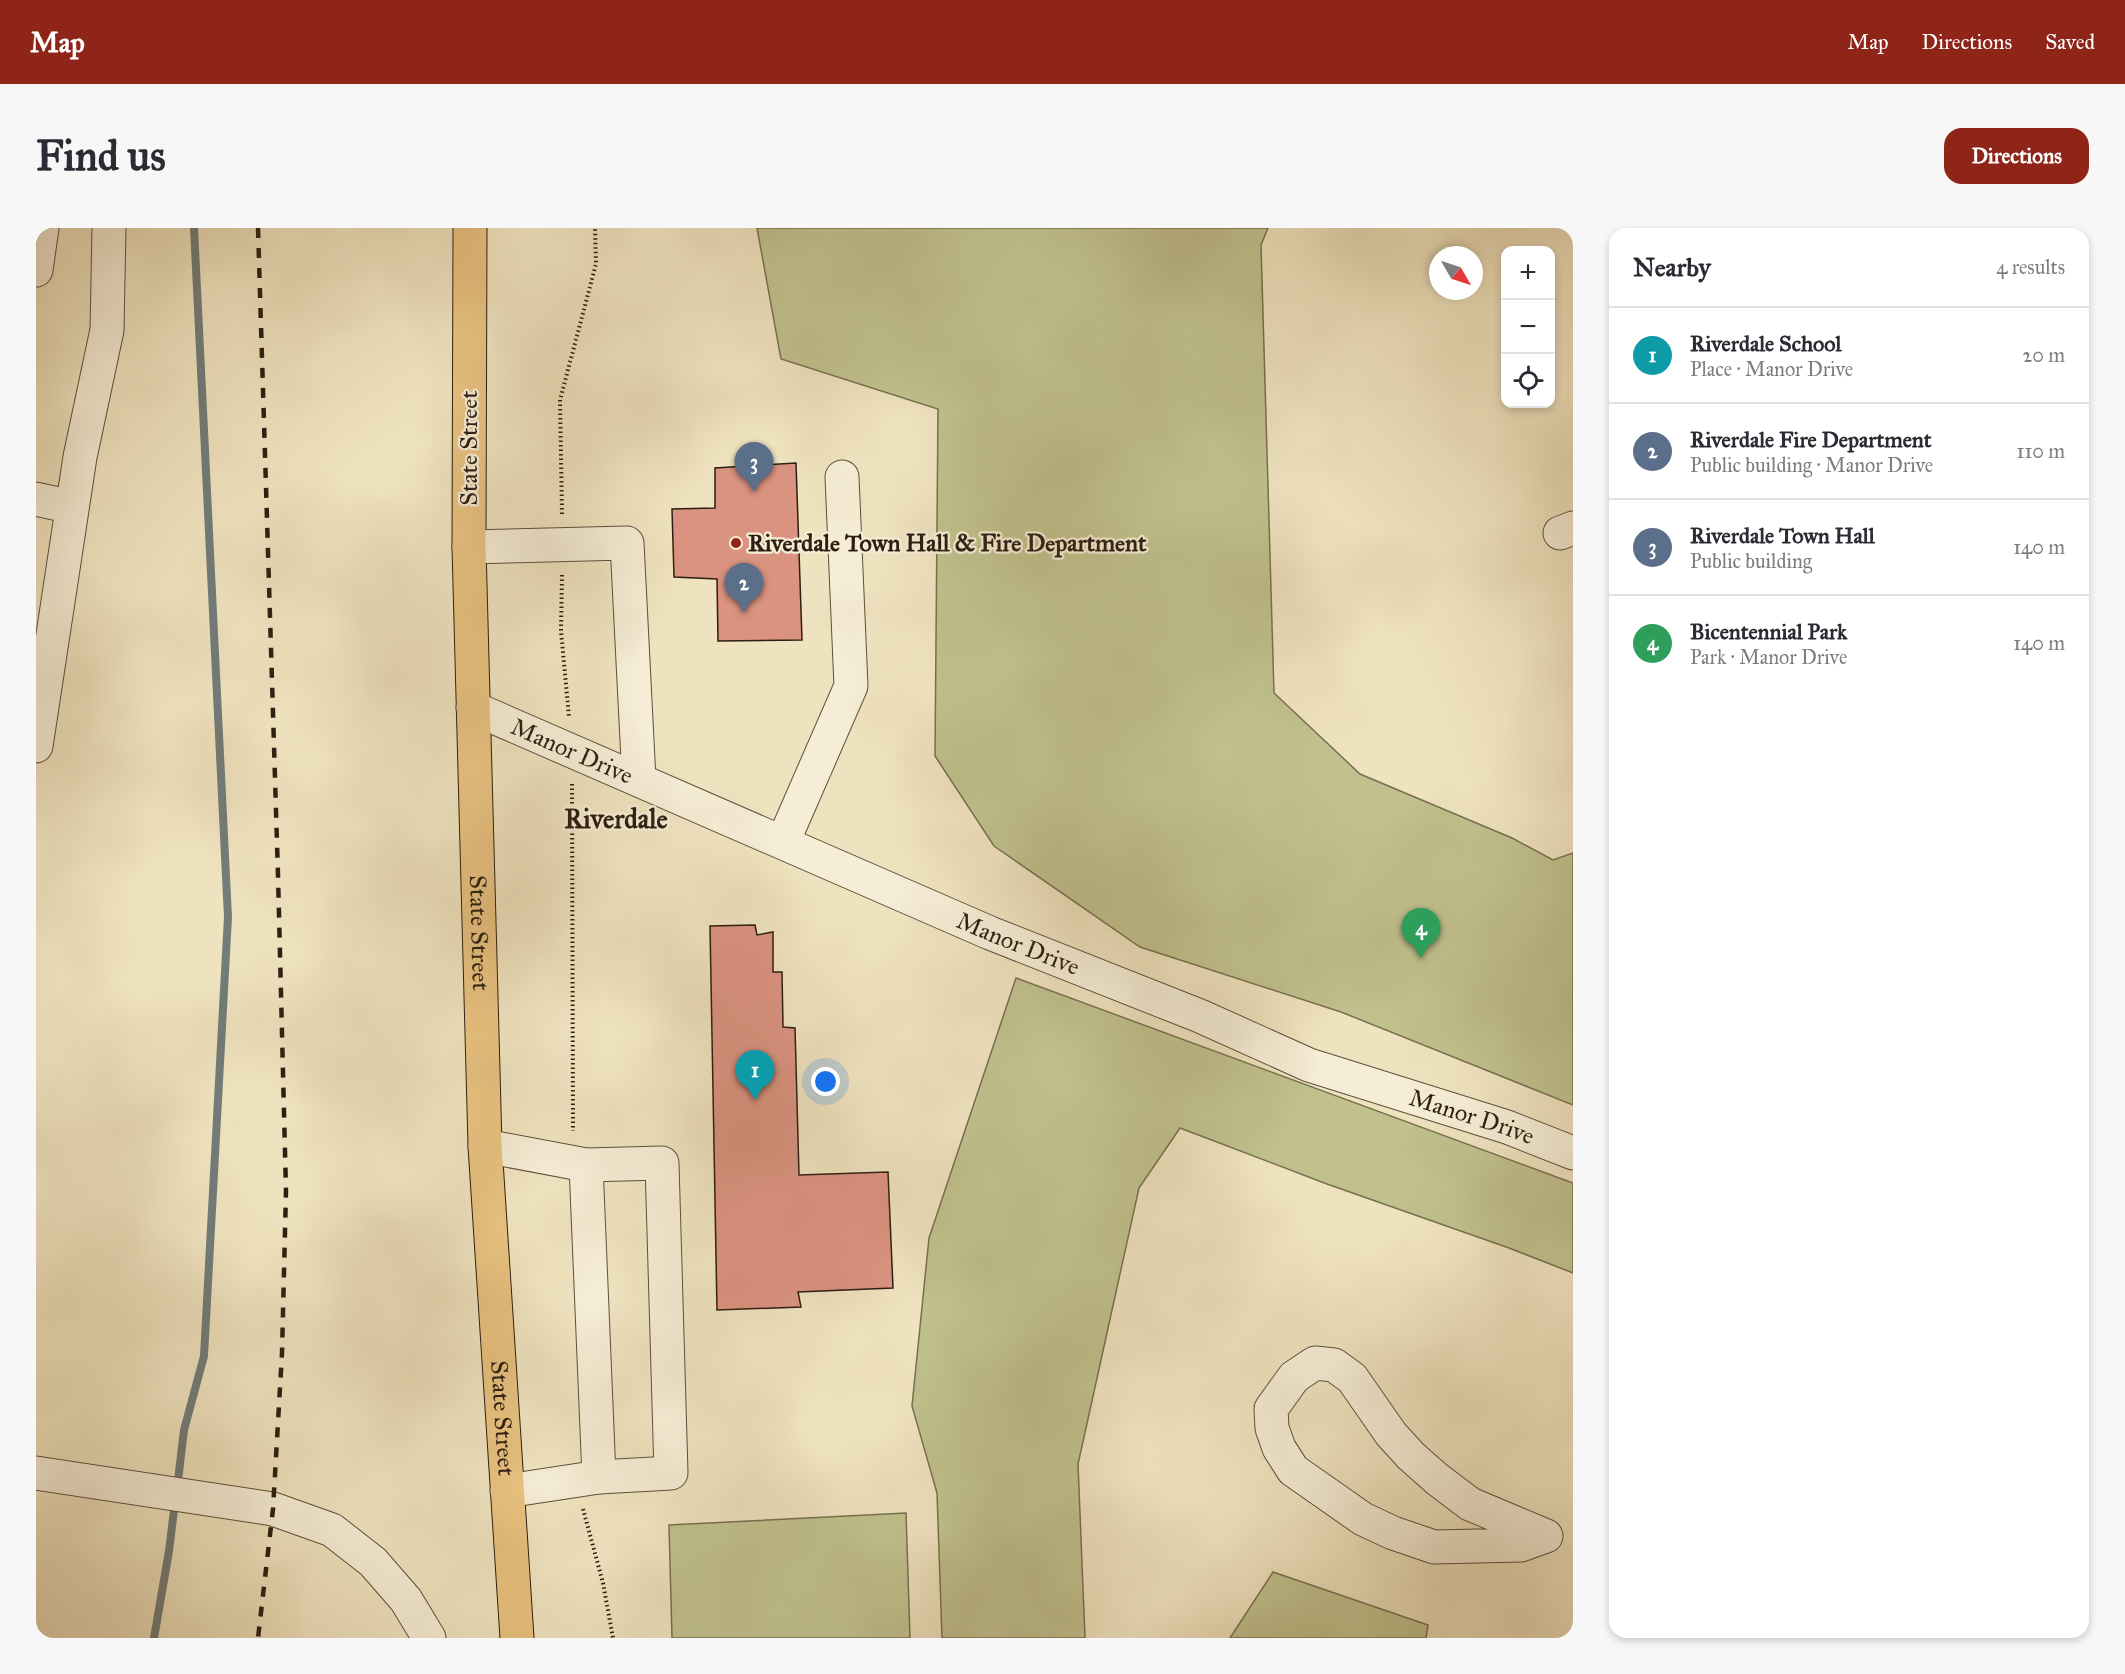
<!DOCTYPE html>
<meta charset="utf-8">
<style>
:root{--surface:#fff;--page:#f7f7f7;--text:#2b2b33;--muted:#7c7c81;--line:#e1e1e2;--accent:#8f2418}
body{margin:0;font-family:"IM FELL Great Primer",serif;background:var(--page);color:var(--text)}
.controls{position:absolute;right:18px;top:18px;display:grid;overflow:hidden;border-radius:12px;box-shadow:0 3px 9px #0003}
.controls button{width:54px;height:54px;display:grid;place-items:center;padding:0;border:0;border-bottom:2px solid var(--line);background:var(--surface);color:var(--text);font:30px sans-serif}
.compass{position:absolute;left:1393px;top:18px;width:54px;height:54px;border-radius:50%;background:var(--surface);box-shadow:0 3px 9px #0003;rotate:129deg}
.you{position:absolute;left:790px;top:854px;width:21px;height:21px;margin:-15px;border:4px solid #fff;border-radius:50%;background:#1a73e8;box-shadow:0 0 0 9px #1a73e833}
.badge{display:grid;place-items:center;width:39px;height:39px;border-radius:50%;background:var(--accent);color:#fff;font-size:20px;font-weight:700}
.pin{position:absolute;translate:-50% -50px;filter:drop-shadow(0 2px 3px #0008)}
.pin::after{content:'';position:absolute;top:32px;width:21px;height:18px;background:inherit;clip-path:polygon(0 0,100% 0,50% 100%)}
.list{margin:0;padding:0;list-style:none}
h2{display:flex;justify-content:space-between;align-items:center;height:78px;margin:0;padding:0 24px;font-size:26px}
h2 small{font-size:20px;font-weight:400;color:var(--muted)}
.list li{display:grid;grid-template-columns:39px 1fr auto;gap:18px;align-items:center;box-sizing:border-box;height:96px;padding:0 24px;border-top:2px solid var(--line)}
.list b{display:block;font-size:22px;white-space:nowrap}
.list p{margin:0;font-size:20px;white-space:nowrap;color:var(--muted)}
.list em{font-size:20px;font-style:normal;color:var(--muted)}
.icon{flex:none;width:33px;height:33px;fill:none;stroke:currentColor;stroke-width:2;stroke-linecap:round;stroke-linejoin:round}
.map{position:relative;flex:none;width:1537px;height:1410px;overflow:hidden;border-radius:18px}
header{display:flex;align-items:center;gap:36px;box-sizing:border-box;height:84px;padding:0 30px;background:var(--accent);color:#fff}
header strong{font-size:28px}
nav{display:flex;gap:33px;margin-inline-start:auto;font-size:21px}
.intro{display:flex;align-items:center;justify-content:space-between;box-sizing:border-box;height:144px;padding:0 36px}
h1{margin:0;font-size:42px}
.button{padding:15px 27px;border-radius:18px;background:var(--accent);color:#fff;font-size:21px;font-weight:700}
main{display:flex;gap:36px;padding:0 36px}
aside{flex:1;background:var(--surface);border-radius:18px;box-shadow:0 3px 9px #0003}
.map>svg:first-child{display:block}
.green{fill:#c0c18d;stroke:#777050;stroke-width:1.5}
.lines{fill:none;stroke-linecap:round;stroke-linejoin:round}
.stream{stroke:#727c79;stroke-width:8}
.building{fill:#db9381;stroke:#2e1e12;stroke-width:1.5}
.minor-casing{stroke:#5e4f3d;stroke-width:35}
.major-casing{stroke:#2e1e12;stroke-width:35}
.path{stroke:#2e1e12;stroke-width:4;stroke-dasharray:1.5 3;stroke-linecap:butt}
.minor{stroke:#f5edd5;stroke-width:33}
.major{stroke:#e8c280;stroke-width:33}
.rail{stroke:#2e1e12;stroke-width:4.5;stroke-dasharray:10 10;stroke-linecap:butt}
.poi-dot{fill:#8f2418;stroke:#f5edd5;stroke-width:2}
.labels{text-anchor:middle;stroke-width:4.5;stroke-linejoin:round;paint-order:stroke}
.street-label{font-size:24px;fill:#2e1e12;stroke:#f5edd5}
.poi-label{font-size:24px;font-weight:bold;fill:#2e1e12;stroke:#f5edd5;text-anchor:start}
.quarter-label{font-size:27px;font-weight:bold;fill:#2e1e12;stroke:#f5edd5}
</style>
<header>
<strong>Map</strong>
<nav><a>Map</a><a>Directions</a><a>Saved</a></nav>
</header>
<div class="intro"><h1>Find us</h1><a class="button">Directions</a></div>
<main>
<div class="map">
<svg width="1537" height="1410" viewBox="0 0 1537 1410">
<rect width="100%" height="100%" fill="#efe3bf"/>
<filter id="stains"><feTurbulence type="fractalNoise" baseFrequency=".00333" numOctaves="4"/><feColorMatrix values="0 0 0 0 .2 0 0 0 0 .09 0 0 0 0 .02 0 0 0 .5 -.17"/></filter>
<radialGradient id="worn" r=".72"><stop offset=".6" stop-color="#630" stop-opacity="0"/><stop offset="1" stop-color="#630" stop-opacity=".3"/></radialGradient>
<g class="green">
<path d="M721 0H1232L1225 17 1238 465 1324 546 1476 610 1517 632 1537 625V877L1305 784 1104 719 958 618 899 528 902 181 745 131Z"/>
<path d="M980 750 1537 955V1045L1473 1020 1291 956 1144 900 1103 960 1042 1236 1049 1410H906L901 1265 876 1178 893 1010Z"/>
<path d="M870 1285 874 1410H636L633 1297Z"/>
<path d="M1237 1344 1392 1397 1390 1410H1194Z"/>
</g>
<g class="lines">
<g class="stream">
<path d="M141 1261 148 1202 168 1128 192 689 158 0"/>
<path d="M118 1410 133 1323 139 1274"/>
</g>
</g>
<g class="building">
<path d="M760 235 766 412 682 413 681 351 638 349 636 281 679 280V240Z"/>
<path d="M719 697 721 707 737 704V744H746L747 799 759 800 763 947 852 944 857 1060 762 1064 765 1079 681 1082 674 698Z"/>
</g>
<g class="lines">
<g class="minor-casing">
<g id="minor">
<path d="M0 42 6 0"/>
<path d="M0 271 36 279"/>
<path d="M1524 305 1537 300"/>
<path d="M433 319 591 315 603 552"/>
<path id="s1" d="M437 480 954 705 1164 788 1273 837 1471 899 1537 925"/>
<path d="M0 518 44 229 71 102 73 0"/>
<path d="M747 614 815 458 806 249"/>
<path d="M449 918 550 937 563 1249 471 1263"/>
<path d="M550 937 626 935 635 1245 563 1249"/>
<path d="M1279 1135 1298 1137 1316 1150 1355 1206 1375 1228 1401 1251 1434 1276 1510 1308 1485 1317 1398 1319 1357 1305 1327 1291 1257 1242 1243 1220 1236 1200 1235 1181 1258 1149Z"/>
<path d="M0 1245 237 1281 296 1302 337 1334 370 1372 393 1410"/>
</g>
</g>
<g class="major-casing">
<g id="major">
<path id="s2" d="M434 0 433 319 449 918 481 1410"/>
</g>
</g>
<g class="path">
<path d="M526 286 524 172 560 36 559 0"/>
<path d="M526 347 525 403 533 489"/>
<path d="M536 556 537 903"/>
<path d="M547 1281 567 1355 577 1410"/>
</g>
<use href="#minor" class="minor"/>
<use href="#major" class="major"/>
<path class="rail" d="M222 0 242 647 250 963 246 1125 237 1281 222 1410"/>
</g>
<circle class="poi-dot" cx="700" cy="315" r="6"/>
<g class="labels">
<g class="street-label">
<text transform="translate(433 220) rotate(-90)" y="8">State Street</text>
<text dy="8" stroke="none"><textPath href="#s1" startOffset="108">Manor Drive</textPath></text>
<text dy="8" stroke="none"><textPath href="#s2" startOffset="705">State Street</textPath></text>
<text dy="8" stroke="none"><textPath href="#s1" startOffset="594">Manor Drive</textPath></text>
<text dy="8" stroke="none"><textPath href="#s1" startOffset="1080">Manor Drive</textPath></text>
<text dy="8" stroke="none"><textPath href="#s2" startOffset="1191">State Street</textPath></text>
</g>
<g class="poi-label">
<text x="712" y="323">Riverdale Town Hall &amp; Fire Department</text>
</g>
<g class="quarter-label">
<text x="580" y="600">Riverdale</text>
</g>
</g>
<rect width="100%" height="100%" filter="url(#stains)"/>
<rect width="100%" height="100%" fill="url(#worn)"/>
</svg>
<div class="controls">
<button>+</button>
<button>−</button>
<button><svg class="icon" aria-label="locate" viewBox="0 0 24 24"><circle cx="12" cy="12" r="6"/><path d="M12 2v4M12 18v4M2 12h4M18 12h4"/></svg></button>
</div>
<svg class="compass" viewBox="-18 -18 36 36"><path d="M0-13l5 13h-10z" fill="#e53935"/><path d="M0 13l5-13h-10z" fill="#7c7c81"/></svg>
<div class="you"></div>
<div class="pin badge" style="left:719px;top:872px;background:#0f9aa8">1</div>
<div class="pin badge" style="left:708px;top:385px;background:#5c6f8a">2</div>
<div class="pin badge" style="left:718px;top:264px;background:#5c6f8a">3</div>
<div class="pin badge" style="left:1385px;top:730px;background:#2e9e5b">4</div>
</div>
<aside>
<h2>Nearby<small>4 results</small></h2>
<ul class="list">
<li><span class="badge" style="background:#0f9aa8">1</span><div><b>Riverdale School</b><p>Place · Manor Drive</p></div><em>20 m</em></li>
<li><span class="badge" style="background:#5c6f8a">2</span><div><b>Riverdale Fire Department</b><p>Public building · Manor Drive</p></div><em>110 m</em></li>
<li><span class="badge" style="background:#5c6f8a">3</span><div><b>Riverdale Town Hall</b><p>Public building</p></div><em>140 m</em></li>
<li><span class="badge" style="background:#2e9e5b">4</span><div><b>Bicentennial Park</b><p>Park · Manor Drive</p></div><em>140 m</em></li>
</ul>
</aside>
</main>
